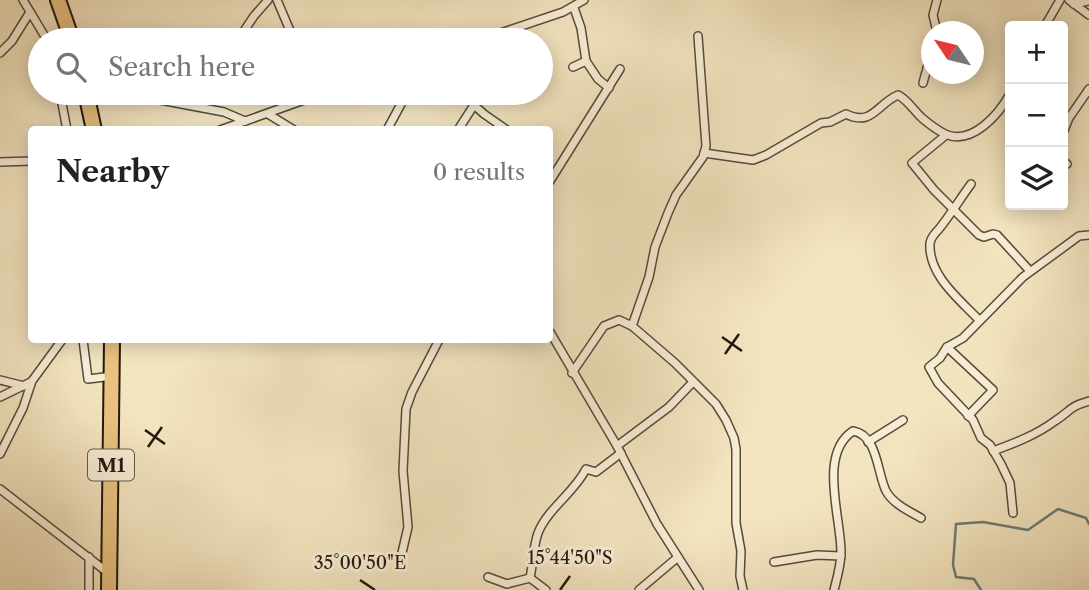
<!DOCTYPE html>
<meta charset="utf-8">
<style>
:root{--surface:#fff;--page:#f6f6f6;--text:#222;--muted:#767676;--line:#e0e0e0}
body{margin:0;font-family:"Libre Caslon Text",serif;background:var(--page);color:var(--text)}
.controls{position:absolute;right:21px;top:21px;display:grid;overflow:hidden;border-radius:7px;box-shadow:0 4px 18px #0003}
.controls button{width:63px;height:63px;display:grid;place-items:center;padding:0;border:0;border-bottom:2px solid var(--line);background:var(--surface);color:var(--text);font:35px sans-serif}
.compass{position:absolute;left:921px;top:21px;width:63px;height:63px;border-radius:50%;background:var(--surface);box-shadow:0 4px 18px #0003;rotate:305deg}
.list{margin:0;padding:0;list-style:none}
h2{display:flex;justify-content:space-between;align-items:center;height:91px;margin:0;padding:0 28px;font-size:30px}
h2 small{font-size:23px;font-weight:400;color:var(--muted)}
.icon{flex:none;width:38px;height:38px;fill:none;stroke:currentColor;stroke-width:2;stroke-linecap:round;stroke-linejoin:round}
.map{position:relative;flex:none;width:1089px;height:590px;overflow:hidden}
.search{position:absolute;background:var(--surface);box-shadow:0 4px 18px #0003;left:28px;top:28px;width:525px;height:77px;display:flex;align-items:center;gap:18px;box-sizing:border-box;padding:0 24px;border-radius:38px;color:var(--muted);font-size:26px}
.panel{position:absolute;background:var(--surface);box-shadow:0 4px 18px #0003;left:28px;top:126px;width:525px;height:217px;border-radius:7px}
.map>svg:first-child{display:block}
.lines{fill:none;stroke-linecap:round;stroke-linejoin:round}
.stream{stroke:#6c7c73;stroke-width:2.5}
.street-casing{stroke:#574b3b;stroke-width:10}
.highway-casing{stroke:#23180f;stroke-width:18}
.street{stroke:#f7edd5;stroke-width:7}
.highway{stroke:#e9c280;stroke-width:14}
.ticks{fill:none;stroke:#23180f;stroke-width:2.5}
.labels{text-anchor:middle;stroke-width:6;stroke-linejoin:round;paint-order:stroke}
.shield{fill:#f7edd5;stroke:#63584a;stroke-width:2}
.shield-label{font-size:19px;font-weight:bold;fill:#23180f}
.ticks-label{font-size:18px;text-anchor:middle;fill:#23180f;stroke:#f7edd5;stroke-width:6;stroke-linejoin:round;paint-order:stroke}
</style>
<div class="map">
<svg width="1089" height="590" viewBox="0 0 1089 590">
<rect width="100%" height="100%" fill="#f2e4bf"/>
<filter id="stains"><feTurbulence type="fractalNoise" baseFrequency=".00286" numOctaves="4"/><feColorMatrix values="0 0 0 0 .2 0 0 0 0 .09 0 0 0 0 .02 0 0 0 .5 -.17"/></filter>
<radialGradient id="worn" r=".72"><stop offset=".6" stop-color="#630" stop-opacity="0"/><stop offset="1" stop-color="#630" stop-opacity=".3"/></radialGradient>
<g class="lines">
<path class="stream" d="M981 590 974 579 956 577 953 565 956 524 983 522 1028 530 1058 509 1086 518 1089 524"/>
<g class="street-casing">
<g id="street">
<path d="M23 0 47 40"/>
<path d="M277 0 294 40"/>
<path d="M937 0 933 15 937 32"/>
<path d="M1069 0 1089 15"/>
<path d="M1074 4 1089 1"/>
<path d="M574 8 581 28 586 61"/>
<path d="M1045 26 1060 0"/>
<path d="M238 40 254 16 268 0"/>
<path d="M480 40 563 12 584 0"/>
<path d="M0 53 12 41 30 12"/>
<path d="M573 67 586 61 598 79 609 88"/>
<path d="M923 83 932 50"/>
<path d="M60 93 67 130"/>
<path d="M142 93 155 99 224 112 245 121"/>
<path d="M478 93 474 105 484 114 507 130"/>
<path d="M412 95V93"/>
<path d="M268 114 294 130"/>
<path d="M220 130 324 93"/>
<path d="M387 130 407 93"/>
<path d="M458 130 474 105"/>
<path d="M1063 133 1069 118 1089 89"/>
<path d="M946 135 912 163 934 190 979 235 984 237 993 234 997 235 1030 271"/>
<path d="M704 153 753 160 766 155 821 123 830 122 846 114C872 127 877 104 898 95 908 100 914 111 922 118 929 124 937 130 945 134 972 146 999 114 1010 94"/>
<path d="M1063 161 1067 164"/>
<path d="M0 162 32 161"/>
<path d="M550 181 620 69"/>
<path d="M971 184C960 199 951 214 939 229 935 233 931 237 930 243 928 275 959 299 979 320"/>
<path d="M632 326 649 277 655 247 668 213 676 195 703 157 706 146 698 36"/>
<path d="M550 332 617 446 657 524 699 590"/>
<path d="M83 340 88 379 113 376"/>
<path d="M947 347 993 390 968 416"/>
<path d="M572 373 604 326 619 320 632 326 675 363 716 404 726 420 734 438 736 449V523L741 551 740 576 743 590"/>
<path d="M0 380 24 386"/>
<path d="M0 397 31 382"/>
<path d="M868 442 903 420"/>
<path d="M617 446 669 407 693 382"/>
<path d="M993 451C1015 443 1036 435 1055 421 1071 411 1068 407 1089 401"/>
<path d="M0 454 23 408 32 381 62 340"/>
<path d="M0 489 107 572"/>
<path d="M1013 513 1010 483 1001 464 990 445 981 438 973 420 938 383 929 367 940 358 947 347 963 338 1023 277 1079 236 1089 235"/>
<path d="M89 557V590"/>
<path d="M401 557 408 527 403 471 406 409 412 392 439 340"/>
<path d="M774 562 817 555 841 556"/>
<path d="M488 577 507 584 530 578"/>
<path d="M546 590 530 578C533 564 533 547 538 533 548 508 574 493 586 469L596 472 621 453"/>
<path d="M639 590 678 557"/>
<path d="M834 590C837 578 841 565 841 552 841 517 818 454 853 431 878 435 877 473 886 491 893 504 909 511 921 518"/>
</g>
</g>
<g class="highway-casing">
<g id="highway">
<path d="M58 0 72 40"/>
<path d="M86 93 94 130"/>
<path d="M109 590 112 340"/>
</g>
</g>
<use href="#street" class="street"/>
<use href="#highway" class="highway"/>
</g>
<path class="ticks" d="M722 337 742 351M725 354 739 334M145 430 165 444M148 447 162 427M360 580 375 590M560 590 570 576"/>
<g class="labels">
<rect class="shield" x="88" y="449.5" width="46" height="31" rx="5"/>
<g class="shield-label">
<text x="111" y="472">M1</text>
</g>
</g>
<g class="ticks-label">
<text x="570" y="564">15°44'50"S</text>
<text x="360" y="569">35°00'50"E</text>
</g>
<rect width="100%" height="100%" filter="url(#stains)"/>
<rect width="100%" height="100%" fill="url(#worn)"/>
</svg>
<div class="controls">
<button>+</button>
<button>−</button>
<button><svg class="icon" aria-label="layers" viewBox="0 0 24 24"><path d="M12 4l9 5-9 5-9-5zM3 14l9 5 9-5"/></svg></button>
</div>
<svg class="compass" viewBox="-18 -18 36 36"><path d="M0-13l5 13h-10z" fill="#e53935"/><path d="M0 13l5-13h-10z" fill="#767676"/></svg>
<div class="search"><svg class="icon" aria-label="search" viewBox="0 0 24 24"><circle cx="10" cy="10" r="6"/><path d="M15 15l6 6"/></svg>Search here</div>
<section class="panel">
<h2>Nearby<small>0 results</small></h2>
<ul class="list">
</ul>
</section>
</div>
